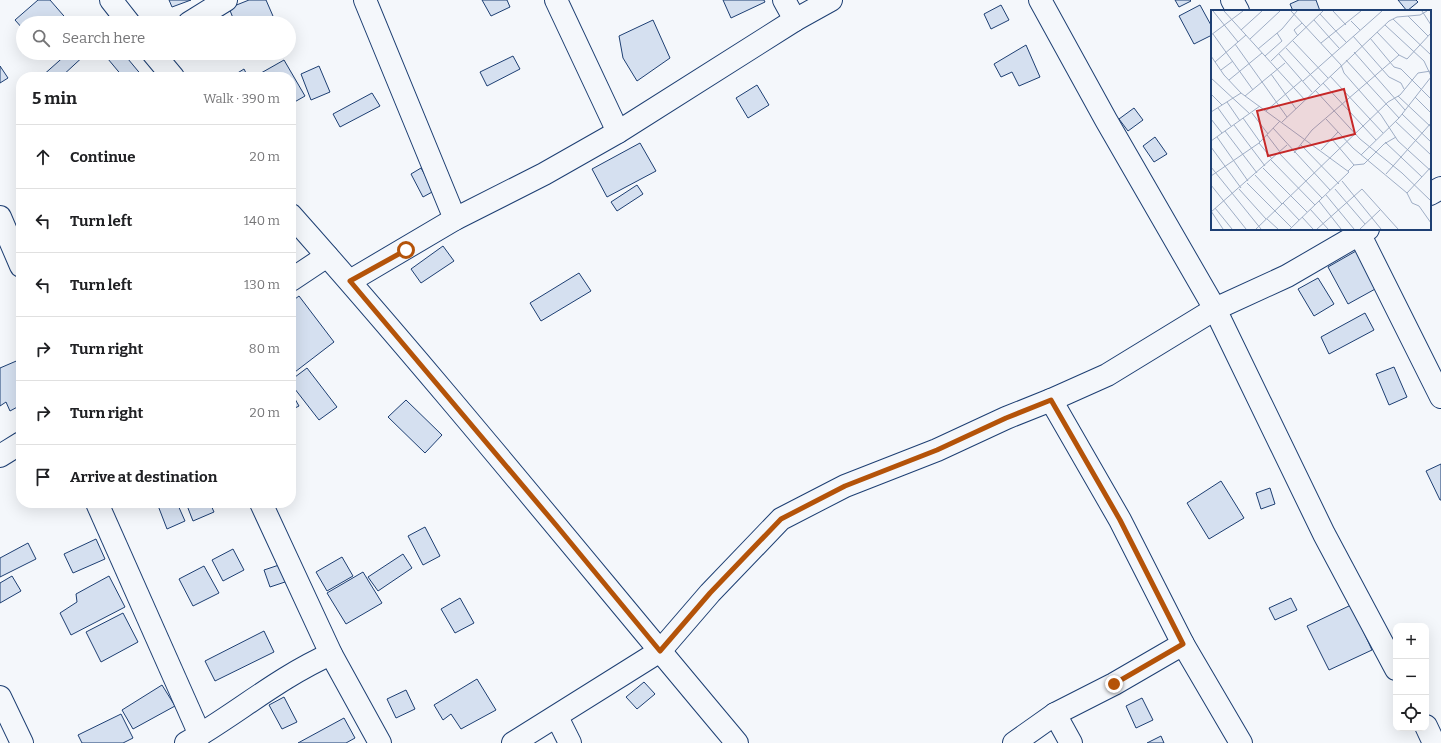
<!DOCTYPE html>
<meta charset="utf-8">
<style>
:root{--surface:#fff;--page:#f6f6f6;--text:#202124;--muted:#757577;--line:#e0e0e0}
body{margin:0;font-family:Bitter,serif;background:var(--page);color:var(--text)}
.controls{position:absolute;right:12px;bottom:12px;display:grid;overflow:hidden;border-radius:8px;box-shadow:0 4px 16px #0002}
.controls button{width:36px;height:36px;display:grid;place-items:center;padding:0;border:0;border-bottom:1px solid var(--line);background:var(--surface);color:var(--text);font:20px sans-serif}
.stop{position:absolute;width:12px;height:12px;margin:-9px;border:3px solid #b45309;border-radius:50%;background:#fff}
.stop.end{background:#b45309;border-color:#fff;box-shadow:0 1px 4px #0008}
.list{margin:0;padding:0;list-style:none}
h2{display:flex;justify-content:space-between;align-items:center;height:52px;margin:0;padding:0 16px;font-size:17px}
h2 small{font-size:13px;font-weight:400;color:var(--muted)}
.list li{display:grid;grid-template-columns:26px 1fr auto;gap:12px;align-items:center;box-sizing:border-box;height:64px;padding:0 16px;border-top:1px solid var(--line)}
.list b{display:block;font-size:15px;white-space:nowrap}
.list em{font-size:13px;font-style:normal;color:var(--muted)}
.icon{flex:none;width:22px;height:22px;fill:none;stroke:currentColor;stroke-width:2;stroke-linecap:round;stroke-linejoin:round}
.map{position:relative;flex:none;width:1441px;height:743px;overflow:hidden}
.search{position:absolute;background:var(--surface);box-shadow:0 4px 16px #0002;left:16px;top:16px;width:280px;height:44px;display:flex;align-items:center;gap:10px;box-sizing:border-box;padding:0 14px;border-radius:22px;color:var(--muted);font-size:15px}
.panel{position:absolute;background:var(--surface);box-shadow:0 4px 16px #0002;left:16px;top:72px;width:280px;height:436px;border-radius:16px}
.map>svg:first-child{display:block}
.building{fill:#d5e0f0;stroke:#1d3f73}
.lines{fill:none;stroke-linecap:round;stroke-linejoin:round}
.minor-casing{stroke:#1d3f73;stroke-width:24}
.minor{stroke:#f4f7fb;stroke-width:22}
.route{stroke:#b45309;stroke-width:5}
.inset-road{fill:none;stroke:#9eadc5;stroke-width:1}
.view{fill:#c62828;fill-opacity:0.15;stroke:#c62828;stroke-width:2}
.inset-edge{fill:none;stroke:#1d3f73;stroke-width:2}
</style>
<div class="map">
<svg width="1441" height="743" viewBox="0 0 1441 743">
<rect width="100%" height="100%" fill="#f4f7fb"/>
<g class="building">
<path d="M38 0H50L70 23H23V29L15 20Z"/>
<path d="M169 0H191L172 7Z"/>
<path d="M249 0H266L276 23H235L229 8Z"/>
<path d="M482 0H507L510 7 491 16Z"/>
<path d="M723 0H764L765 2 731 18Z"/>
<path d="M1175 0H1190L1191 1 1179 7Z"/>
<path d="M1299 0H1316L1320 11H1293L1290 4Z"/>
<path d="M1398 0H1416L1418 2 1407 11Z"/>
<path d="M1001 5 1009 20 991 29 984 14Z"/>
<path d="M1200 5 1212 27V35L1194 44 1179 16Z"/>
<path d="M653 20 670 58 637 81 623 58 619 36Z"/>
<path d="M1026 45 1040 77 1019 86 1012 72 1001 77 994 64Z"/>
<path d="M68 53H87L61 77H41Z"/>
<path d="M103 53H123L143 77H123Z"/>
<path d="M513 56 520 69 487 86 480 72Z"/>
<path d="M284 60 305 96 291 104V77H254Z"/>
<path d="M0 66 8 78 0 83Z"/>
<path d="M319 66 330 92 311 100 301 74Z"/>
<path d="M244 69 248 77H231Z"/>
<path d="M757 85 769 105 748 118 736 98Z"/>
<path d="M372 93 380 106 340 127 333 114Z"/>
<path d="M1134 108 1143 120 1128 131 1119 119Z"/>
<path d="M1155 137 1167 154 1154 162 1143 146Z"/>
<path d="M640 143 656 171 607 197 592 169Z"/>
<path d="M421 168 434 191 423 197 411 174Z"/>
<path d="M637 185 643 194 617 211 611 202Z"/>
<path d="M443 246 454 261 421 283 411 269Z"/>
<path d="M1356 251 1377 288 1348 304 1328 267Z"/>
<path d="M579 273 591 291 541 321 530 303Z"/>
<path d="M1318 278 1334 304 1314 316 1298 289Z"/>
<path d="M299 296 334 342 291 375V302Z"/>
<path d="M1365 313 1374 330 1329 354 1321 337Z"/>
<path d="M21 359V405L10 411 6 402 0 406V368Z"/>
<path d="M1394 367 1407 397 1389 405 1376 374Z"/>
<path d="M307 368 337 407 319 420 291 384V380Z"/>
<path d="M291 392 299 406 291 410Z"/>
<path d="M406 400 442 435 425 453 388 417Z"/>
<path d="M1441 464V500H1440L1426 471Z"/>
<path d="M1221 481 1244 518 1209 539 1187 503Z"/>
<path d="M1270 488 1275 504 1261 509 1256 493Z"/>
<path d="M157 503H177L185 521 167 529Z"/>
<path d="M186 503H210L214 512 193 521Z"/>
<path d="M425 527 440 556 423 565 408 536Z"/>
<path d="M96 539 105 559 73 573 64 554Z"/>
<path d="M28 543 36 559 0 577V558Z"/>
<path d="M233 549 244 570 223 581 212 560Z"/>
<path d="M403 554 412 568 378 591 368 577Z"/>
<path d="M342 557 353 576 327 591 316 572Z"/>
<path d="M282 564 288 581 270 587 264 570Z"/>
<path d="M204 566 219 593 193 606 179 579Z"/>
<path d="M363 572 382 603 346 624 327 593Z"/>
<path d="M12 576 21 591 0 603V583Z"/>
<path d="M109 576 125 607 71 635 60 613 77 602 76 594Z"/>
<path d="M460 598 474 623 455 633 441 609Z"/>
<path d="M1291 598 1297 610 1275 620 1269 608Z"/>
<path d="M1351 605 1372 650 1329 670 1307 626Z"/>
<path d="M123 613 138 642 101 662 86 632Z"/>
<path d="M264 631 274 652 215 681 205 661Z"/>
<path d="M477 679 496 710 461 729 451 714 443 720 434 705Z"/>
<path d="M644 682 655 694 637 709 626 697Z"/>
<path d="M162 685 175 706 133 729 122 710Z"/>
<path d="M406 690 415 709 396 718 387 699Z"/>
<path d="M284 697 297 722 282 729 269 705Z"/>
<path d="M1142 698 1153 720 1136 728 1126 706Z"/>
<path d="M121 714 133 738 123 743H82L78 735Z"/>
<path d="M344 718 355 738 346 743H298Z"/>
<path d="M1161 736 1164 743H1147Z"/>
</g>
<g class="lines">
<g class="minor-casing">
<g id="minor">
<path d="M111 0 129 23"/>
<path d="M365 0 455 219"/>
<path d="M556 0 618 132"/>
<path d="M784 0 795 20"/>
<path d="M1040 0 1106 120 1215 309 1324 534 1396 669"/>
<path d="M1232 0 1238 11"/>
<path d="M189 23 226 0"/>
<path d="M153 53 173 77"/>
<path d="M1430 194 1441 188"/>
<path d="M291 215C444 387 589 567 737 743"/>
<path d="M0 217 21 266"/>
<path d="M1357 229 1441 397"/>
<path d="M291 280 327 256"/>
<path d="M350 281 455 219 544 174 618 132 795 20 831 0"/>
<path d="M1051 400 1120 520 1183 644 1241 743"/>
<path d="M0 456 21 443"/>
<path d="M97 503 200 735"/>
<path d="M261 503 331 654 380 743"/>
<path d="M0 697 22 743"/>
<path d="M1055 714 1071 743"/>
<path d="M557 717 570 743"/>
<path d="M1426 726 1434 743"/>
<path d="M186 743C235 715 279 677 331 654"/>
<path d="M513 743 660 651 710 593 781 519 845 486 937 450 1006 418 1051 400 1107 375 1215 309 1287 276 1368 229"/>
<path d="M1014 743 1055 714 1114 684 1183 644"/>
</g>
</g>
<use href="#minor" class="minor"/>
</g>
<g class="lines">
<path class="route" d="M406 250 350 281 556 525 660 651 710 593 781 519 845 486 937 450 1006 418 1051 400 1120 520 1183 644 1114 684"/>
</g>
<g transform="translate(1211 10)">
<rect width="220" height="220" fill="#f4f7fb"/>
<path class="inset-road" d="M2 1 27 32M13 1 94 90M80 1 130 55 133 63 170 105 187 131 220 161M122 1 135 15M211 1 220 15M109 4 135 32M197 6 217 26M182 9 220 45M103 10 118 27M140 11 149 20M174 15 213 51 220 66M30 20 51 1M166 22 188 45 196 49 220 23M2 24 42 80M0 25 32 1M87 26 83 20 91 13M142 26 178 67 190 73 193 79M118 27 128 38M159 28 183 57 190 59 220 89M39 29 69 1M82 31 117 68M110 33 150 1M24 34 76 107M75 38 109 75M47 39 71 19 86 1M143 42 194 100M68 44 101 82M0 46 13 65 30 83 138 162 79 219M54 46 71 31 66 23M135 50 188 108M60 51 112 1M4 52 35 25M10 60 22 51M60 64 85 99M119 66 172 123M0 68 39 104M18 70 51 43M92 71 171 1M112 73 165 130M104 80 149 129 191 163 220 191M0 84 11 95M34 86 74 53M187 86 220 117M204 87 220 103M16 92 29 111M7 98 20 116M55 101 91 70M0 102 30 83M41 103 57 124M191 104 220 132M32 108 49 132M0 109 11 123M115 109 142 138 196 183 201 193 208 196 220 213M184 111 220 145M71 112 178 11 186 7 209 5 216 1M23 115 54 156M62 118 119 180M14 121 46 163M56 125 69 142M6 127 37 171M120 128 143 155M0 131 49 96M174 132 211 167M48 133 61 149M90 135 128 174M0 137 30 178M110 140 127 122M68 143 111 188M83 143 101 120 188 45M150 145 188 108 220 67M60 150 104 195M0 157 50 219M52 158 96 202M137 161 143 155 153 154 173 134 185 127M175 164 220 113M44 165 71 194M0 166 48 133 69 111M131 171 170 219M36 173 81 218M0 175 35 219M28 179 55 209M124 179 154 214M196 183 220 157M115 185 143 219M108 191 130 219M72 193 88 210M4 198 21 219M99 199 117 219M0 201 12 219M0 202 76 135M91 207 102 219M56 209 67 219M45 219 177 92 189 85 207 63 220 61M106 219 151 179 187 219M149 219 169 200"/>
<path class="view" d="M133 79 144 124 57 146 46 101Z"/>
<rect width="220" height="220" class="inset-edge"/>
</g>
</svg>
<div class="controls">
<button>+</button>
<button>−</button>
<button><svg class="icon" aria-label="locate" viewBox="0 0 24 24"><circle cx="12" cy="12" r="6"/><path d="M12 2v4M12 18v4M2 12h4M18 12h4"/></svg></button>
</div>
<div class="stop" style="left:406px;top:250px"></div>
<div class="stop end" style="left:1114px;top:684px"></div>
<div class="search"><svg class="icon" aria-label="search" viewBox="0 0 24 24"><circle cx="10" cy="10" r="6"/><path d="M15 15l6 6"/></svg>Search here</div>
<section class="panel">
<h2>5 min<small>Walk · 390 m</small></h2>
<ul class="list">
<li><svg class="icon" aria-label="ahead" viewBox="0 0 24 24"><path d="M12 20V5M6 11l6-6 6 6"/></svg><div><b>Continue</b></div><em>20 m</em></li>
<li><svg class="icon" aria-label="left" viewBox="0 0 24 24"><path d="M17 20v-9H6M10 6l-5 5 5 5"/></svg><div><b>Turn left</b></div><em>140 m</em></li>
<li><svg class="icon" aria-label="left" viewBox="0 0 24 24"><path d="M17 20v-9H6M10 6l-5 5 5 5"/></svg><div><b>Turn left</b></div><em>130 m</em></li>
<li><svg class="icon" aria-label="right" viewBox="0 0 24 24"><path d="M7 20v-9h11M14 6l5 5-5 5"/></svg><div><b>Turn right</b></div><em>80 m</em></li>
<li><svg class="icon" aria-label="right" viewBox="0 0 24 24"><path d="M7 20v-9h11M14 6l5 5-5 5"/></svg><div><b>Turn right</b></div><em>20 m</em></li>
<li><svg class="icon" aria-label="arrive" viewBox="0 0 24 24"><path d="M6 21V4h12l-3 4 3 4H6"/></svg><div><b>Arrive at destination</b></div></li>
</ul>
</section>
</div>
